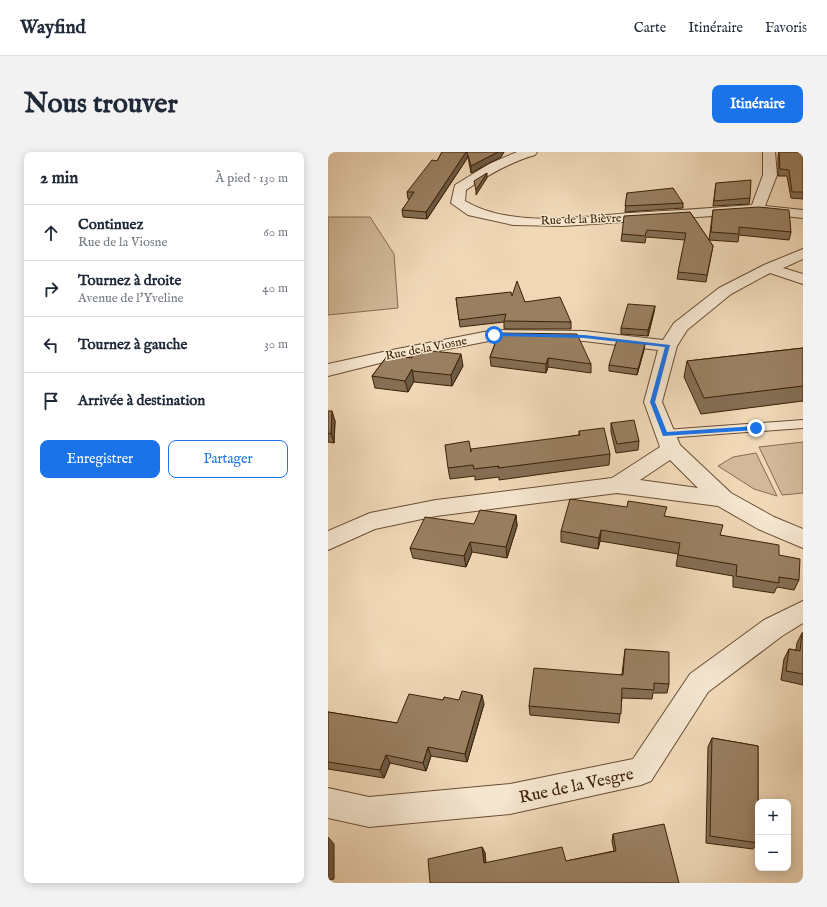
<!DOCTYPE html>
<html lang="fr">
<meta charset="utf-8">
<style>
:root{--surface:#fff;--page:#f2f2f3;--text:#1f2937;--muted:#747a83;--line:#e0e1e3;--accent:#1a73e8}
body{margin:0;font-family:"IM FELL English",serif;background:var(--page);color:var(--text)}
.controls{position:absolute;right:12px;bottom:12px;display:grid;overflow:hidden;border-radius:8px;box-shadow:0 2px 10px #0003}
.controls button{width:36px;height:36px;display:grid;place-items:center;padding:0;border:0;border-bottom:1px solid var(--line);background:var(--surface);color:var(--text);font:20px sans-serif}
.stop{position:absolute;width:12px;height:12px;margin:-9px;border:3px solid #1a73e8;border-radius:50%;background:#fff}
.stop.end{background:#1a73e8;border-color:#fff;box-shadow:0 1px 4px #0008}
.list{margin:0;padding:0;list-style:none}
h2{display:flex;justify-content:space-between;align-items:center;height:52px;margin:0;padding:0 16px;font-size:17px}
h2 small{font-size:13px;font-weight:400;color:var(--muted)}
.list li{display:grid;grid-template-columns:26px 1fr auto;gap:12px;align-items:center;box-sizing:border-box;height:56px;padding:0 16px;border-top:1px solid var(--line)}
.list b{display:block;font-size:15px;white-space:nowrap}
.list p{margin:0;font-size:13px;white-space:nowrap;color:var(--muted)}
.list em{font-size:13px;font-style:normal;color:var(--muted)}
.actions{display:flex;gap:8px;padding:12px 16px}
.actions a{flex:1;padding:9px 0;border:1px solid var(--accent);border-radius:8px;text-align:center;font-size:14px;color:var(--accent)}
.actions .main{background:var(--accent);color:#fff}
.icon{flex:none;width:22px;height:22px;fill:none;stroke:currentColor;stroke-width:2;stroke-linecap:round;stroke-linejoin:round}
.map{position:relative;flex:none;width:475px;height:731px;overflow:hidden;border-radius:8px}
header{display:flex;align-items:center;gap:24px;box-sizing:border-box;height:56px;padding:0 20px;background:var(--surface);border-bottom:1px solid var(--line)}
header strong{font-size:19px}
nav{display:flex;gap:22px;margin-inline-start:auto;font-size:14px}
.intro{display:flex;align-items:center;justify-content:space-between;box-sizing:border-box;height:96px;padding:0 24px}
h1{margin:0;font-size:28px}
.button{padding:10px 18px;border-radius:8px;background:var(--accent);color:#fff;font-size:14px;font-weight:700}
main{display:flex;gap:24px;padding:0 24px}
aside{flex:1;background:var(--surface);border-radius:8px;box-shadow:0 2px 10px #0003}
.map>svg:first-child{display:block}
.green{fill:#d2b999;stroke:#886c4f}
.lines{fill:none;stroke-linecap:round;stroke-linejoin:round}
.lane-casing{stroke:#6a4e32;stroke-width:2}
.street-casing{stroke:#6a4e32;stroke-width:2}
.lane{fill:#f5e6d0;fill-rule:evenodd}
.street{fill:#f5e6d0;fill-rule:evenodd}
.wall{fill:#846e54;stroke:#3d2005}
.shaded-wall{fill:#6c5a45;stroke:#3d2005}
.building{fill:#9a8062;stroke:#3d2005}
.route{fill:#1a73e8}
.labels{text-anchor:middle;stroke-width:3;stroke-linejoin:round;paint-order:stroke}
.far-street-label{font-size:12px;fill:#3d2005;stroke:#f5e6d0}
.near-street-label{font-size:17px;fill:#3d2005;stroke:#f5e6d0}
</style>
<header>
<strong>Wayfind</strong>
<nav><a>Carte</a><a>Itinéraire</a><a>Favoris</a></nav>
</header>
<div class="intro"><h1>Nous trouver</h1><a class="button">Itinéraire</a></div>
<main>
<aside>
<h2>2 min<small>À pied · 130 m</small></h2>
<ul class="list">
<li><svg class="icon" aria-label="ahead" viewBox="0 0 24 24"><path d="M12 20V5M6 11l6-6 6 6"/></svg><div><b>Continuez</b><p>Rue de la Viosne</p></div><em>60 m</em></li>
<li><svg class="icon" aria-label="right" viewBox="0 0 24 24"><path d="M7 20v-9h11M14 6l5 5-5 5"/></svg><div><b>Tournez à droite</b><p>Avenue de l'Yveline</p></div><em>40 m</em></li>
<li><svg class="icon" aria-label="left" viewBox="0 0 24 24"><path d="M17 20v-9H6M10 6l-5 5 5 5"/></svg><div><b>Tournez à gauche</b></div><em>30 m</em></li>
<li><svg class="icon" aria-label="arrive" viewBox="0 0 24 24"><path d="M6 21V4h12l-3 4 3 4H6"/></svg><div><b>Arrivée à destination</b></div></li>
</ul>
<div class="actions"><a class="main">Enregistrer</a><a>Partager</a></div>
</aside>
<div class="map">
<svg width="475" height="731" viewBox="0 0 475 731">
<rect width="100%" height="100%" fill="#f0d8b7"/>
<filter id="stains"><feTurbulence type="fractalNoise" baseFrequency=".005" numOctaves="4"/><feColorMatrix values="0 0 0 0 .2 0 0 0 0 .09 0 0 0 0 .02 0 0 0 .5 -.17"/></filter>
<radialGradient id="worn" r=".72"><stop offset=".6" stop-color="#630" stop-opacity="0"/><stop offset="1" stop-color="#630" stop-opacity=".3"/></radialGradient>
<g class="green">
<path d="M0 65H42L66 102 70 156 0 163Z"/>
<path d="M475 290V341L454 343 431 295Z"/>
<path d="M428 301 449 344 426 337 390 314 405 305Z"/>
</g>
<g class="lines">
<g class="lane-casing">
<path id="lane" d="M475 268V276L337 286 333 285 331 282 333 279 337 278Z"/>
</g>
<g class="street-casing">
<g id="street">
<path d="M189 0H209L207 3C182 10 160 23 138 38L137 49C182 76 252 65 302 61 342 59 383 56 424 53L435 23V0H447L449 23 437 54 475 58V66L429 61 235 74 185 73 140 63 123 51 127 33 161 12Z"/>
<path d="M475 97V107L455 116 475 122V132L442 121 403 142 359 178 349 194 334 250 352 293 403 341 446 365 475 377V396L430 377 390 354 289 341 108 364 47 377 0 398V379L42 361 108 348 284 326 332 295 316 250 330 198 256 189 166 188 64 208 0 224V212L64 198 166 178 256 179 335 188 346 171 391 136 436 113ZM342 308 370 336 312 328Z"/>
<path d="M475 449V471L454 484 380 540 323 629 313 633 182 662 41 675 0 666V636L41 645 182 632 305 607 362 522 436 468Z"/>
</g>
</g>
<use href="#lane" class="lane"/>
<use href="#street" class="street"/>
</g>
<g class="wall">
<path d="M114 0H176L173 5 143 21 140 5 99 67 75 65 74 58 82 47H80L79 40 109 9Z"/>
<path d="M451 0H475V47L463 46 459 24H450V4Z"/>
<path d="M388 31 422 46 421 52 385 54Z"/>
<path d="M299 41 355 51V56L297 60Z"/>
<path d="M385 58 463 80 461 88 411 83 410 90 381 88Z"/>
<path d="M362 60 385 94 378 130 349 127 357 88 318 85 317 91 293 89 294 82Z"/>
<path d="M184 144 243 170V177H176V170L132 175 128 146Z"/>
<path d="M327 154 326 160 320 184 293 182V176Z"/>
<path d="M171 181 263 212V221L220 215 218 221 163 214 162 205Z"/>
<path d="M475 196V249L373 262 356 225 359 209Z"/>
<path d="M316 198 309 223 281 219V213Z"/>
<path d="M60 203 135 214 124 234 86 230V229L80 240 47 236 44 224Z"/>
<path d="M0 259 7 269 6 291 0 290Z"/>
<path d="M283 271 311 289 310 298 288 301 283 280Z"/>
<path d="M251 279 282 302 281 313 171 328V325L147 328V324L122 327 120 316 143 300 251 283Z"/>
<path d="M188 363 189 374 179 406 144 400 138 415 85 406 82 396 146 372Z"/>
<path d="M337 364 451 403 471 428 466 438 449 435 446 441 405 435V424L348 414 350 402 272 389 270 397 233 390V379Z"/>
<path d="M474 481H475V533L453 528 456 507 461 497 468 498 469 491Z"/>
<path d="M297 497 341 532 339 541H325L324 547 294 546 291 571 202 563 201 554 294 522Z"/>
<path d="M115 548 156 552 139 610 103 604 98 619 62 611 56 626 0 617V560L69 571Z"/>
<path d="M384 586 430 594V691L425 697 378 691 380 595Z"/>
<path d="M285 682 351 731H102L154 695 157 701 158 711 238 709 286 699 284 689Z"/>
</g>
<g class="shaded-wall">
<path d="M138 0H139L140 5 99 67 98 60Z"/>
<path d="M170 0H176L173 5 143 21V14Z"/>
<path d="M159 21V26L148 43V38Z"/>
<path d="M327 154 326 160 320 184V178Z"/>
<path d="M317 192 316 198 309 223 310 217Z"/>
<path d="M133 202 135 214 124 234 123 223Z"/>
<path d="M220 206V215L218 221V212Z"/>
<path d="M84 217 86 229 80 240 77 229Z"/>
<path d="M4 259 7 269 6 291 3 282Z"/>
<path d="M188 363 189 374 179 406 178 395Z"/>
<path d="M273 378 272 389 270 397 271 386Z"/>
<path d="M142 390 144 400 138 415 136 404Z"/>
<path d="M154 543 156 552 139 610 137 602Z"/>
<path d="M100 595 103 604 98 619 95 611Z"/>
<path d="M58 603 62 611 56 626 52 618Z"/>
<path d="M0 685 6 692V727L0 728Z"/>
<path d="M154 695 157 701 158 717 156 711Z"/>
</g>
<g class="building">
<path d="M114 0H138L98 60 74 58 86 40H79L104 8 109 9Z"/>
<path d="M139 0H170L143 14Z"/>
<path d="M451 0H475V40H464L461 18 452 17Z"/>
<path d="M159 21 148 38 146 29Z"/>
<path d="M423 28 422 46 386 49 388 31Z"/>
<path d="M345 36 355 51 297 54 299 41Z"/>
<path d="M431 55 461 58 463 80 411 75V82L383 80 385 58Z"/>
<path d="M362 60 385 94 379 123 350 120 358 81 319 78 317 84 294 82 296 64Z"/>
<path d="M189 129 197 150 232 145 243 170 176 169 178 162 131 168 128 146 183 140 184 144Z"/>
<path d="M300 152 327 154 320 178 293 176Z"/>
<path d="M171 181 249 182 263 212 220 206 218 212 162 205Z"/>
<path d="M289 188 317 192 310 217 281 213Z"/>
<path d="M475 196V234L376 246 359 209Z"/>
<path d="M84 197 133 202 123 223 84 219V217L77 229 44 224 60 203 84 206Z"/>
<path d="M0 259H4L3 282 0 281Z"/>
<path d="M306 268 311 289 289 292 283 271Z"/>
<path d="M276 276 282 302 170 316 171 314 146 317 145 313 120 316 117 293 141 289 143 300V297L252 283 251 279Z"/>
<path d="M242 347 299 355 300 349 339 355 336 364 395 373 392 383 451 393V403L472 407 471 428 451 425V431L408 424 409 413 350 403 352 391 273 378 271 386 233 379Z"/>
<path d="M152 358 188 363 178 395 142 390 136 404 82 396 97 365 146 372Z"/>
<path d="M474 481H475V522L458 519 461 497 472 499Z"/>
<path d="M297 497 341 500V532L326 531V538L294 536 293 562 201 554 206 516 295 523Z"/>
<path d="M134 539 154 543 137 602 100 595 95 611 58 603 52 618 0 610V560L69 571 81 542 115 548 116 545 131 548Z"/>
<path d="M384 586 430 594V691L382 684Z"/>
<path d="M336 672 351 731H102L100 707 154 695 156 711 234 695 238 709 288 699 285 682Z"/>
</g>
<path class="route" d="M166 181 256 183 342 193 327 250 339 280 428 274 431 276 428 278 335 284 322 250 337 195 256 186 165 184Z"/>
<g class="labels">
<g class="far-street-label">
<text transform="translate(253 67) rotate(-2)" y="4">Rue de la Bièvre</text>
<text transform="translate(98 196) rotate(-11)" y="4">Rue de la Viosne</text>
</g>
<g class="near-street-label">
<text transform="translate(248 633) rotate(-12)" y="6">Rue de la Vesgre</text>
</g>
</g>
<rect width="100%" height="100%" filter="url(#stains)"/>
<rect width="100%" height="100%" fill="url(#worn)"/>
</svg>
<div class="controls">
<button>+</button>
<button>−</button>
</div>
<div class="stop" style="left:166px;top:183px"></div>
<div class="stop end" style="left:428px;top:276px"></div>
</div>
</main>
